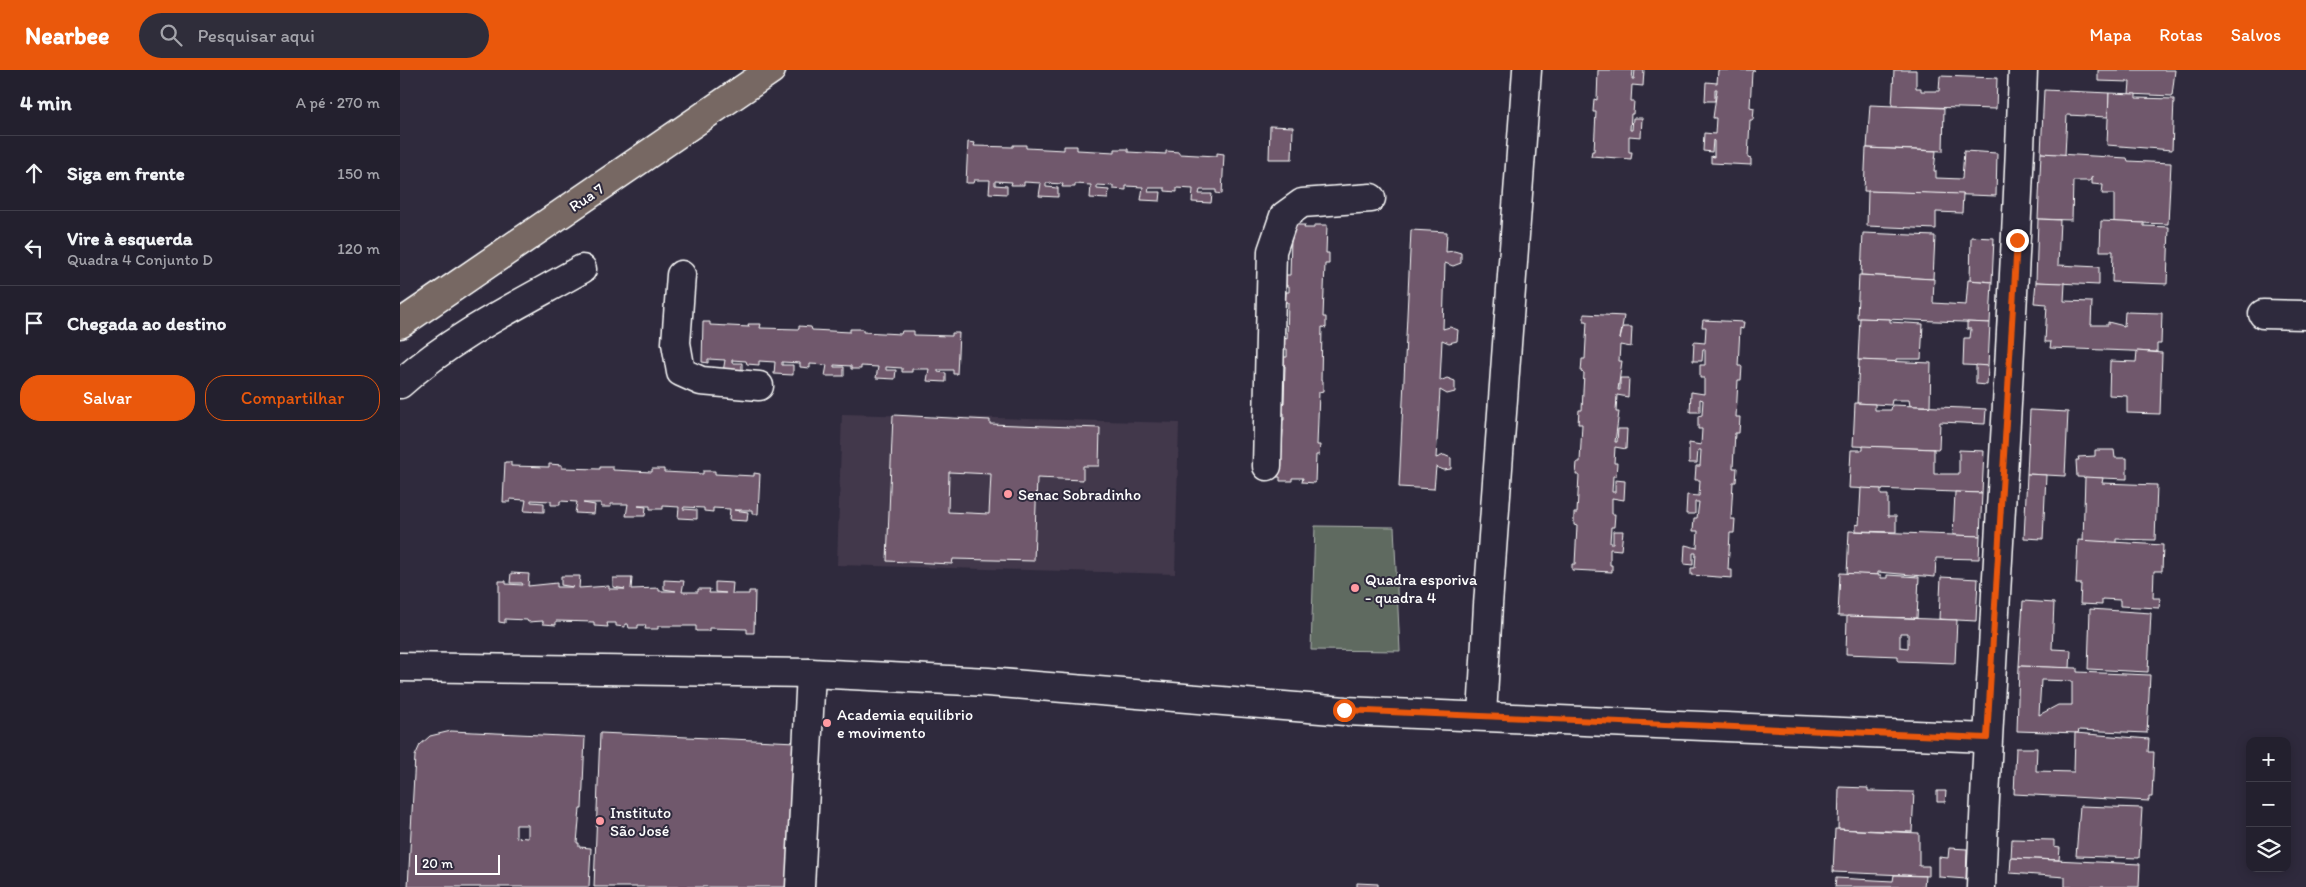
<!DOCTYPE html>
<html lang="pt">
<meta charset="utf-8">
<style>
:root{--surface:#23202e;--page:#2f2d3a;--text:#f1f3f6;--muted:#a3a3aa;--line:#403e4a;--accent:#ea580c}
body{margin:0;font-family:Itim,sans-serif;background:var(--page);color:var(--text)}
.controls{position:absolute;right:15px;bottom:15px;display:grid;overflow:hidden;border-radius:10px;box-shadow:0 2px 12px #0003}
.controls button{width:45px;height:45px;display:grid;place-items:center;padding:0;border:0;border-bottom:1px solid var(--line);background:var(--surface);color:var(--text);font:25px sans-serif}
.scale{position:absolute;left:15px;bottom:12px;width:85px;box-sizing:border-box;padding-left:5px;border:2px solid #fff;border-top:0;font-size:14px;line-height:18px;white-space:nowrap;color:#fff;-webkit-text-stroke:4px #2f2a3d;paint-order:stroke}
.stop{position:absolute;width:15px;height:15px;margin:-11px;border:4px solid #ea580c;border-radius:50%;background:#fff}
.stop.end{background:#ea580c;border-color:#fff;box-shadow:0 1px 5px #0008}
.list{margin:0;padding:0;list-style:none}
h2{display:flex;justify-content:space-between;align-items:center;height:65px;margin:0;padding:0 20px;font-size:21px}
h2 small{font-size:16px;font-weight:400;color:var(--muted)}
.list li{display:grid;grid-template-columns:32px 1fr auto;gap:15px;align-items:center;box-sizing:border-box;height:75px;padding:0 20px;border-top:1px solid var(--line)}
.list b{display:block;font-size:19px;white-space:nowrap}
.list p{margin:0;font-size:16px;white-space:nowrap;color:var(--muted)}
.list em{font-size:16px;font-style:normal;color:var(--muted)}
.actions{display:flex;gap:10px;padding:15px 20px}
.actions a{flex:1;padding:11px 0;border:1px solid var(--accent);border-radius:20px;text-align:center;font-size:18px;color:var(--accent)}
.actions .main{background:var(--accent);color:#fff}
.icon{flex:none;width:28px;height:28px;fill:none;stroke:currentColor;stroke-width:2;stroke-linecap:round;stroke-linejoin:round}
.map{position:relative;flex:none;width:1906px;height:817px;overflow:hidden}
header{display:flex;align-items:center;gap:30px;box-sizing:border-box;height:70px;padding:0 25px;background:var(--accent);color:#fff}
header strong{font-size:24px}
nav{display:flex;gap:28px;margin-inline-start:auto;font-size:18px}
.search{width:350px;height:45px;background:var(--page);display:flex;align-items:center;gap:12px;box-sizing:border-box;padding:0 18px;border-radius:28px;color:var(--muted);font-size:19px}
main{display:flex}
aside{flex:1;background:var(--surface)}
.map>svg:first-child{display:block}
.built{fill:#42384b}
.green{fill:#5f6b60;stroke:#afb5b0}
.building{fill:#6f586c;stroke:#fff;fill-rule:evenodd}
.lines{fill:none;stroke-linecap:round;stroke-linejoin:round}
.minor-casing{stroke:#fff;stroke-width:31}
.major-casing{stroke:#fff;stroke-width:31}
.minor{stroke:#2f2a3d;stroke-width:28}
.major{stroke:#776864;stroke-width:28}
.route{stroke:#ea580c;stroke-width:6}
.poi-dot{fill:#ff9aa2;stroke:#2f2a3d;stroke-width:2}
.labels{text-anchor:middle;stroke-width:4;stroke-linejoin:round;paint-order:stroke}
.street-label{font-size:16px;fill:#fff;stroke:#2f2a3d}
.poi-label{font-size:16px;fill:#fff;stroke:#2f2a3d;text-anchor:start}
</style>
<header>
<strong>Nearbee</strong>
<div class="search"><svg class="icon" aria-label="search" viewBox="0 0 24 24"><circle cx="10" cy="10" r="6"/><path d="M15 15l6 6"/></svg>Pesquisar aqui</div>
<nav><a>Mapa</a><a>Rotas</a><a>Salvos</a></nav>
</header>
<main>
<aside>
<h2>4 min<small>A pé · 270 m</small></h2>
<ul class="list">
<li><svg class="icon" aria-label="ahead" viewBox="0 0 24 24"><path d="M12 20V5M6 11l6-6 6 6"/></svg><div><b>Siga em frente</b></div><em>150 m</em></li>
<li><svg class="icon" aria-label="left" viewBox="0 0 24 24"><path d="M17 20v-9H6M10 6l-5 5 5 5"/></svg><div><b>Vire à esquerda</b><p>Quadra 4 Conjunto D</p></div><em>120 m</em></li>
<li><svg class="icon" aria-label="arrive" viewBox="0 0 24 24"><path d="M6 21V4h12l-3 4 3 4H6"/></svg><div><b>Chegada ao destino</b></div></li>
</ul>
<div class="actions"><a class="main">Salvar</a><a>Compartilhar</a></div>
</aside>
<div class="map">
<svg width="1906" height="817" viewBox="0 0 1906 817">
<rect width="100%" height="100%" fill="#2f2a3d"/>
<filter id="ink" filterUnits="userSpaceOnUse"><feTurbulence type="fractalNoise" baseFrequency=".02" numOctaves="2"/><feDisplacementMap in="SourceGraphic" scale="10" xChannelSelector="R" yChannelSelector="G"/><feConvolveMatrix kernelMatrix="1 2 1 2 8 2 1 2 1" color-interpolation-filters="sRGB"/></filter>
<g filter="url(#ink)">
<path class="built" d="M442 344 779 353 775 504 437 495Z"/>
<path class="green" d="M915 456 994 457 1000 581 911 580Z"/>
<g class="building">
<path d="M1198 0H1233L1232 9H1234L1235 0H1244L1243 16 1232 15 1231 31H1234L1233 44H1231L1230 60H1232L1233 48H1242L1241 67 1229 66V82H1232L1231 89 1191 86 1192 81H1194L1196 42H1193L1194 29 1197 30Z"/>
<path d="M1318 0H1355L1352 2 1350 37 1354 38 1353 50H1350L1348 88 1351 89V95L1311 93V86L1314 87V71L1313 70 1312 82 1303 81 1304 63 1315 64 1316 48H1313L1317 19H1315V31H1305L1306 12 1317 13Z"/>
<path d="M1494 0H1516V18H1521V21H1539L1540 6 1597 8 1596 39 1492 36Z"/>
<path d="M1698 0H1775L1772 26 1729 24 1730 12 1698 11Z"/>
<path d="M1644 20 1709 23 1708 47 1667 45 1665 85 1641 83Z"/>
<path d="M1709 23 1736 24V28L1774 29 1772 80 1707 75Z"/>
<path d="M1470 35 1544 38 1543 81 1467 78Z"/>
<path d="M870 56 893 57 892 89H869Z"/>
<path d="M568 72 575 73 574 76 613 77V75H626V78L664 80V76H677V80L715 82V79H728V82L766 84V81L779 82V84L817 86V83L824 84 822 124 816 123V120H800L799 124H812L811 133 792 132 793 119 777 118V122L765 121V118H749L748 122H761L760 131 741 130 743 117 726 116V120L713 119V116L697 115V119L709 120 708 129 690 128 691 115 675 114V117H662L663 114 646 113V117L658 118V127L639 126 641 113 624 112V115H611L612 112 595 111V115L607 116V124L589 123 590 110H574L573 113H566Z"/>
<path d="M1466 78 1536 81 1534 101H1536V108L1562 109 1564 81 1597 83 1596 126 1464 121Z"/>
<path d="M1641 83 1727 88 1728 91 1771 93 1768 154 1714 152V124H1702L1703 115 1692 114V106L1690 111H1673L1672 150 1638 149Z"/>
<path d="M1468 121 1563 124 1562 143 1536 142V159L1467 156Z"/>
<path d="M1638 149 1660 150 1658 195 1699 197V215L1636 212Z"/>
<path d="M1701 151 1744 153V156L1769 157 1767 214 1712 212 1713 181H1700Z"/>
<path d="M893 155H905L904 158H914V155H927L926 183H929V194H925L923 247H926V258L922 257 921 311H923V321L919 322 917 375H920L919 385H916L915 413 902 412 903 408H892V411H880V407H877V397L881 396 883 360H879V350H884V343H880V332L884 333 885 296H882V287H887V279H884V268L887 269 888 232H885L886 222H889V216H886V205H890L891 168H889Z"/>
<path d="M1011 160 1047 162 1046 182 1054 181 1061 183V193L1053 196 1045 193 1043 259 1050 257 1058 260 1057 271 1049 273 1042 270 1040 311 1047 308 1055 311V322L1047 324 1040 320 1036 388 1044 385 1051 388V399L1044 400 1036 397 1034 419 999 417Z"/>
<path d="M1463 163 1535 166 1533 209 1461 205Z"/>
<path d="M1571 167 1594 168 1592 212 1570 210Z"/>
<path d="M1459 205 1534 209 1533 233 1566 235 1568 210 1592 212 1590 253 1457 248Z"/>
<path d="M1636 212 1665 213 1664 231 1692 232 1691 255H1708V252L1724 256 1725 242 1762 243 1761 274H1757V282L1650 278 1651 272H1645L1647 234 1634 233Z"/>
<path d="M1184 244 1224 246 1220 269 1223 257H1232L1231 277 1220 275 1219 291H1222L1218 320H1220V308H1229L1228 327 1217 325 1216 342H1219L1215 372H1217L1218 359H1227L1226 379 1215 377 1214 393H1217L1216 406H1213L1212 422H1215V410L1225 411 1224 430 1212 428V444H1215L1214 457H1211L1210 473H1213V461H1223L1221 480 1210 479V495H1212V502L1172 500V494H1175L1177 456 1174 455V443H1177L1179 405H1176L1177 392H1180L1182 354H1178L1179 340H1182L1184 303 1181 302 1182 289H1185L1187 251H1184Z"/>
<path d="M1460 248 1490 249V252L1523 254 1521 289H1496V292L1458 290Z"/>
<path d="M1303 250 1344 252 1343 259 1340 258 1338 296H1342L1341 310H1338L1336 347H1340L1339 363H1335L1333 398H1337L1336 412H1333L1331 449H1335L1334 463H1330L1328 500H1332V508L1291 505V498H1295L1296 483H1293V495L1284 494 1285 475 1297 478 1298 461H1293L1294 448H1297L1299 432H1295V444H1286L1287 425 1299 426 1300 410H1295L1296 396H1300L1301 380H1298L1297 393H1289V373L1301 375 1302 359H1298V346L1302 345 1303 330 1300 329V342H1290L1291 322 1304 324V308H1300V295H1305V279H1303L1302 291H1293L1294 272 1305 273 1306 257H1302Z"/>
<path d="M303 252H310V255L349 257 348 254H361L360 258 399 259V256L411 257 412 260 450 262V259H463V262L501 264 502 261H514V265L552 266V263H559L557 304H553V300H538V302L546 303V312L527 311 529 299H512V302H502V298L486 297V300H496L495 309 476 308 478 297 461 296V299H451V296L434 295V297H444V306H425L427 295 410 294V298L400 297V293L382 292V295H393V305L374 304 375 292 359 291V295L347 294 346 291 332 290V293H342V303L323 302 325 290 308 289V293L302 292Z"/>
<path d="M1567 252 1590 253 1588 296 1563 295 1564 268H1570L1571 259H1567Z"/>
<path d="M1737 281 1762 283 1760 344 1727 343V326L1709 325 1710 291 1736 292Z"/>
<path d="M1459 290 1531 293 1530 336H1510L1509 330H1492L1491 335 1457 333Z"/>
<path d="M1576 295 1588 296 1587 315 1576 314Z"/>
<path d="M1455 333 1475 334V340H1491L1492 335 1586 339 1585 354 1540 352 1539 379 1453 376Z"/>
<path d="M1630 340 1668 342 1665 406 1627 404Z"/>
<path d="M493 345 590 350V354L700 358 699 396H683V410L637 408 634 491 553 489 552 494 487 491ZM549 402 591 404 589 444 548 442Z"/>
<path d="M1463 376 1534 379V404H1559V380L1584 381 1582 423 1449 418 1451 380H1463Z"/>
<path d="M1695 380H1714L1715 388H1727V409L1677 407 1676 390H1679L1678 387 1695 386Z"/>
<path d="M105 392H111V396L149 397V394L162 395V398L200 399V397H213V400L252 402V399H264V402L303 404V401H315V404L354 406V403L360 404 358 444H352V440H334L348 442 347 451 329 450 330 439 313 438V442L304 441V438L284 437 283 439 297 440V449L278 448 279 437 263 436V439H250V436H238L246 437 245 446H226L228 434H211V437H201V433H183L195 435 194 444 175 443 177 432 160 431V435H151V431L131 430V432L144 433V442L124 441 126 430 110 429V432H103Z"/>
<path d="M1627 404 1646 405 1643 469 1624 468Z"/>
<path d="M1685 407 1703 408 1702 413 1757 415 1755 470 1716 469V473L1683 471Z"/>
<path d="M1461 418 1481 419V425H1488V446H1496V462L1456 461V454L1459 455Z"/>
<path d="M1555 422 1582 423 1580 466 1553 465Z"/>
<path d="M1449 461 1580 466 1579 489 1536 488 1535 507 1478 502V505L1447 504Z"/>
<path d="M1678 470 1763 475 1762 501H1754L1753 528H1760L1759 538 1720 536V530L1702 529V535L1680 534 1681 514H1676Z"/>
<path d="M111 503 129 504 128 516 157 513V517H173L161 515V506H180L179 518 209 516V519H225L213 517V508H232L231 519 259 518V521H276L264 519V510L284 511 282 522H298V519H310L309 523H326L315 522V512L333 513 332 524H349V521H355L354 563H347V559L309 558V561H296V556H258V559H245L246 555H238V558H229L228 554H225V557L216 556V553H207L208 557 194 556V552L156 551V555L143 554V551L128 552 127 550 105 549V553L99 552V511H106V514L123 515 122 513H110Z"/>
<path d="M1440 503 1481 505V508H1487V505L1519 507 1517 548 1438 546Z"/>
<path d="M1541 507 1578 509 1576 551 1539 549Z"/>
<path d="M1623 531 1654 533 1652 579 1671 580 1670 598 1619 596Z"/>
<path d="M1690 539 1751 543 1748 602 1688 599Z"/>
<path d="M1447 546 1557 550 1555 593 1498 591V586L1446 584ZM1500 563H1508V578L1500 577Z"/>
<path d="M1619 596 1677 598V602L1750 605 1747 663 1679 660 1678 663 1617 661ZM1641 610 1672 611V635H1658L1639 645Z"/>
<path d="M51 661 185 667 182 739H180L177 773H179V777L191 778 189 817H8L15 686 20 675 30 666ZM116 755H128V768L116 767Z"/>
<path d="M200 663 396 672 390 817H194Z"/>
<path d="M1675 663 1749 669 1748 682H1754L1752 727H1749V731L1614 724 1616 678H1637L1636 701 1674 702Z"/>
<path d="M1439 717 1468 718V721L1514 722 1512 762 1438 759Z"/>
<path d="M1537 721H1546L1545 732H1537Z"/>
<path d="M1680 736 1742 738 1739 788 1676 786Z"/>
<path d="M1435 759 1519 763V796H1529V806L1433 802Z"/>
<path d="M1612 769 1654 770V777L1660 778 1659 790 1611 788Z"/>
<path d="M1549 778 1567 779 1566 809 1539 807V787L1548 788Z"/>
<path d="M1611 788 1740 794 1739 817H1665V807L1610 803Z"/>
<path d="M1494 805 1525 806 1524 817H1435L1436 808 1493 811Z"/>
<path d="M957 813 978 814V817H957Z"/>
</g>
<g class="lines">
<g class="minor-casing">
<g id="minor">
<path d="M281 205 276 273 281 302 301 311 359 316"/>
<path d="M1863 244 1906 245"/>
<path d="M0 314C53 266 120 234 182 199"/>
<path d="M867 396 872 181 884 146 902 133 971 128"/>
<path d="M0 597 411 603 588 612 945 641 1587 668"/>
<path d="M1082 646 1088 535 1127 0"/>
<path d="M400 817 411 603"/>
<path d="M1581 817C1592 544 1614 273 1623 0"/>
</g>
</g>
<g class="major-casing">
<path id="major" d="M0 254 371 0"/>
</g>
<use href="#minor" class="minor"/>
<use href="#major" class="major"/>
</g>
</g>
<g class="lines" filter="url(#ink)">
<path class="route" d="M944 640 1587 668 1617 170"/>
</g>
<g class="poi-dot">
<circle cx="608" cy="424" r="5"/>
<circle cx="955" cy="518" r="5"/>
<circle cx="427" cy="653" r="5"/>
<circle cx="200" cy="751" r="5"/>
</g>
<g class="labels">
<g class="street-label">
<text transform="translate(186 127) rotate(-34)" y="6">Rua 7</text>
</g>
<g class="poi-label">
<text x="618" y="430">Senac Sobradinho</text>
<text x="965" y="515">Quadra esporiva<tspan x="965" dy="18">- quadra 4</tspan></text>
<text x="437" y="650">Academia equilíbrio<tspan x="437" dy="18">e movimento</tspan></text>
<text x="210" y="748">Instituto<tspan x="210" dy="18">São José</tspan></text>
</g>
</g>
</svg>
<div class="controls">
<button>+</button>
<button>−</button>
<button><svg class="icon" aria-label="layers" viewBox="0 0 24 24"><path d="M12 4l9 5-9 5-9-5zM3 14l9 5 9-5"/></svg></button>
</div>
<div class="scale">20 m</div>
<div class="stop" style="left:944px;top:640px"></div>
<div class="stop end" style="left:1617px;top:170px"></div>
</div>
</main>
